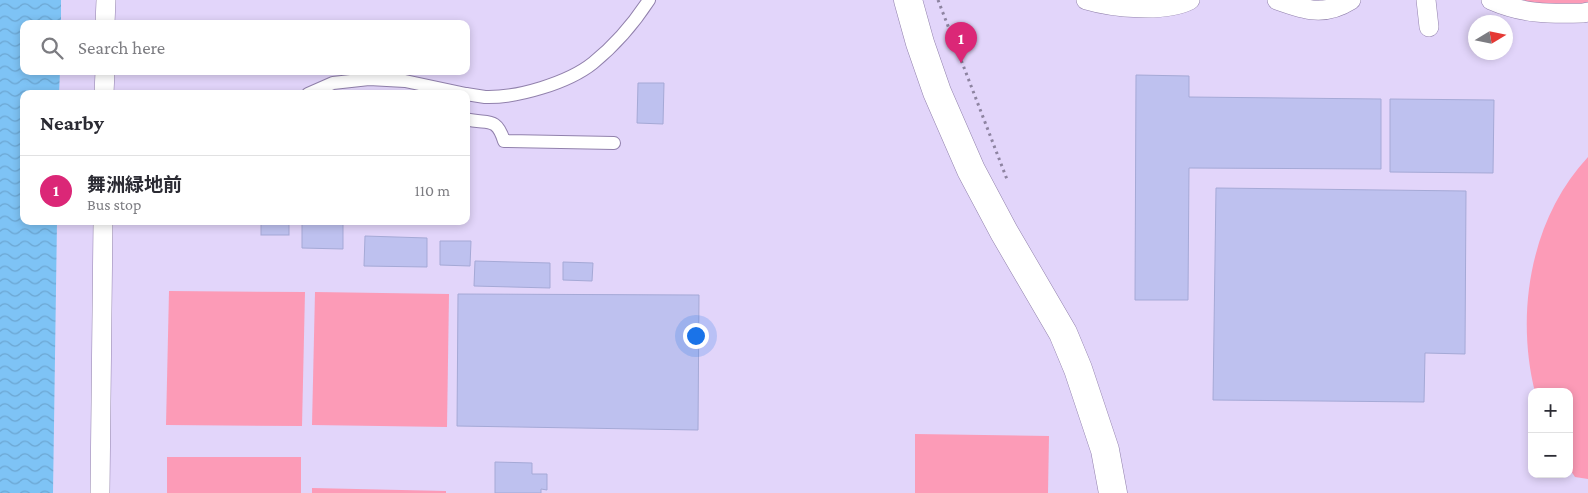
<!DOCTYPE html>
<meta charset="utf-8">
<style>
:root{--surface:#fff;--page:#f7f7f7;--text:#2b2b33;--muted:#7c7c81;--line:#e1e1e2;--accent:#db2777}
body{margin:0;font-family:"Crimson Pro","Noto Sans JP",serif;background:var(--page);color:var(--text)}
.controls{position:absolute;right:15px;bottom:15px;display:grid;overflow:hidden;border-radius:10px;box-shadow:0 2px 8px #0003}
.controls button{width:45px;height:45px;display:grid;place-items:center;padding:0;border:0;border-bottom:1px solid var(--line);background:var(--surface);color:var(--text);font:25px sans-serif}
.compass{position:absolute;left:1468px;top:15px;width:45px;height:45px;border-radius:50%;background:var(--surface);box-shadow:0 2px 8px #0003;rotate:80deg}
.you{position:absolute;left:695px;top:335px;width:18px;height:18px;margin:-12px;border:4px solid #fff;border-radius:50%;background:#1a73e8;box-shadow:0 0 0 8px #1a73e833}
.badge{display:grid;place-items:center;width:32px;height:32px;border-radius:50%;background:var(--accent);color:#fff;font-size:16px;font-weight:700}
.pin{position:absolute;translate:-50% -41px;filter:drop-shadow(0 1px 2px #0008)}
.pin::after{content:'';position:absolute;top:26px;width:18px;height:15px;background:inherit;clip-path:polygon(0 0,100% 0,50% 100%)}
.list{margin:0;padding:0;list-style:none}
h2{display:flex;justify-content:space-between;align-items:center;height:65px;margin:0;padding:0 20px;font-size:21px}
h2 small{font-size:16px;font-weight:400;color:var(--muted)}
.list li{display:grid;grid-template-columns:32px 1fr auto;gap:15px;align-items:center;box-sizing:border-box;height:70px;padding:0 20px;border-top:1px solid var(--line)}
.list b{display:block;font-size:19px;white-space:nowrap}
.list p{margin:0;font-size:16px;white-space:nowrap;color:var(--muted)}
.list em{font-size:16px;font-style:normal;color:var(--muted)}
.icon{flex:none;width:28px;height:28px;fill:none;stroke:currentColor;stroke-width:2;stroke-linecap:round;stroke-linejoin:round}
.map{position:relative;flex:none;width:1588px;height:493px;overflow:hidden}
.search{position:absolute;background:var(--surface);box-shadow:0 2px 8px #0003;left:20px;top:20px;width:450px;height:55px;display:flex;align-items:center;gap:12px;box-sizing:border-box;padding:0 18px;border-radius:10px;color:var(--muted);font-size:19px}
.panel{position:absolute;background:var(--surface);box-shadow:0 2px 8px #0003;left:20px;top:90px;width:450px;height:135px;border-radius:10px}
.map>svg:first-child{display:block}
.green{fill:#fc9bb7}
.water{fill:url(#water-waves)}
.building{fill:#bec1ef;stroke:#a5a9d6}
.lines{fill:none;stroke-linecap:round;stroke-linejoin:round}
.service-casing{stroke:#9181ac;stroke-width:14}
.pedestrian-casing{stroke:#9181ac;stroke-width:20}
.tertiary-casing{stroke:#9181ac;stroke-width:29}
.path{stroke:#8d83a0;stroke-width:3;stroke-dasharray:2.5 4;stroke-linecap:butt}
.service{stroke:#fff;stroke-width:12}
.pedestrian{stroke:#fff;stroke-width:19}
.tertiary{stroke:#fff;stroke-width:28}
</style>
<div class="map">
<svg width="1588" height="493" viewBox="0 0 1588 493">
<defs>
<pattern id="water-waves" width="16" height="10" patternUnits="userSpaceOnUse" patternTransform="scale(1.25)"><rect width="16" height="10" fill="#7ec3f5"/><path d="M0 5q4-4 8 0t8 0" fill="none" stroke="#6ca6d2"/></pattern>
</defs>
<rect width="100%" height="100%" fill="#e2d5fa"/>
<g class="green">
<path d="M1506 0H1588V5L1546 9Z"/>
<path d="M1588 157V479L1575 477 1569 468V392H1535C1515 312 1531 218 1588 157Z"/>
<path d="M169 291 305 292 302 426 166 425Z"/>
<path d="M315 292 449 294 447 427 312 425Z"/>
<path d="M915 434 1049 436 1048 493H915Z"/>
<rect x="167" y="457" width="134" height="36"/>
<path d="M312 488 446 491V493H312Z"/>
</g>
<path class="water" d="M0 0H61V24H24V71H60L59 94H24V221H57L53 493H0Z"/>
<g class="building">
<path d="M1136 75 1189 76V97L1381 99V169L1189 168 1188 300H1135Z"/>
<path d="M638 83H664L663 124 637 123Z"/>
<path d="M1390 99 1494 100 1493 173 1390 172Z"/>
<path d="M1216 188 1466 191 1465 354 1425 353 1424 402 1213 400Z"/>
<rect x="261" y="221" width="28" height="14"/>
<path d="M302 221H343V249L302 248Z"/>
<path d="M365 236 427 238V267L364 266Z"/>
<path d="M440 241H471L470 266 440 265Z"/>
<path d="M475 261 550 263V288L474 286Z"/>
<path d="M563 262 593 263 592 281 563 280Z"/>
<path d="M458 294 699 295 698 430 457 426Z"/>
<path d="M495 462 532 463V474H547V490L541 489V493H495Z"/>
</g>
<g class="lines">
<g class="service-casing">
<g id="service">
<path d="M308 94 333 83 369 79 405 81 466 94"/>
<path d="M466 94C472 95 479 96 485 97 517 98 568 83 593 63 614 46 634 23 649 0"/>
<path d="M466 119C487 125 496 115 504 141L614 143"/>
</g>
</g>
<g class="pedestrian-casing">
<g id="pedestrian">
<path d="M1086 0C1113 8 1165 13 1190 0"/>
<path d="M1277 0C1305 10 1324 17 1351 0"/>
<path d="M1426 0 1429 27"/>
<path d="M1491 0C1523 14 1548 14 1583 13L1588 12"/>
<path d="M105 24 106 0"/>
<path d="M104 94 105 71"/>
<path d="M100 493 103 221"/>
</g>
</g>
<g class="tertiary-casing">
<path id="tertiary" d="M908 0 920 43 937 92 971 170 1004 232 1063 333 1078 369 1105 450 1113 493"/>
</g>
<path class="path" d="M938 0 1008 182"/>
<use href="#service" class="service"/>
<use href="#pedestrian" class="pedestrian"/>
<use href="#tertiary" class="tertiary"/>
</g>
</svg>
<div class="controls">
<button>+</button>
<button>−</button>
</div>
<svg class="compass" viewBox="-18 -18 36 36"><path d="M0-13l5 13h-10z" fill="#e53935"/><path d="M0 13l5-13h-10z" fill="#7c7c81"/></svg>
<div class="you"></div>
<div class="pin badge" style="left:961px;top:63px">1</div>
<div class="search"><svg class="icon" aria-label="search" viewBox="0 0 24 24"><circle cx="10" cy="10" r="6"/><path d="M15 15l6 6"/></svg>Search here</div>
<section class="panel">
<h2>Nearby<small></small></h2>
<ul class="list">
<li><span class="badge">1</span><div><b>舞洲緑地前</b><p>Bus stop</p></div><em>110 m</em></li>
</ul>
</section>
</div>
